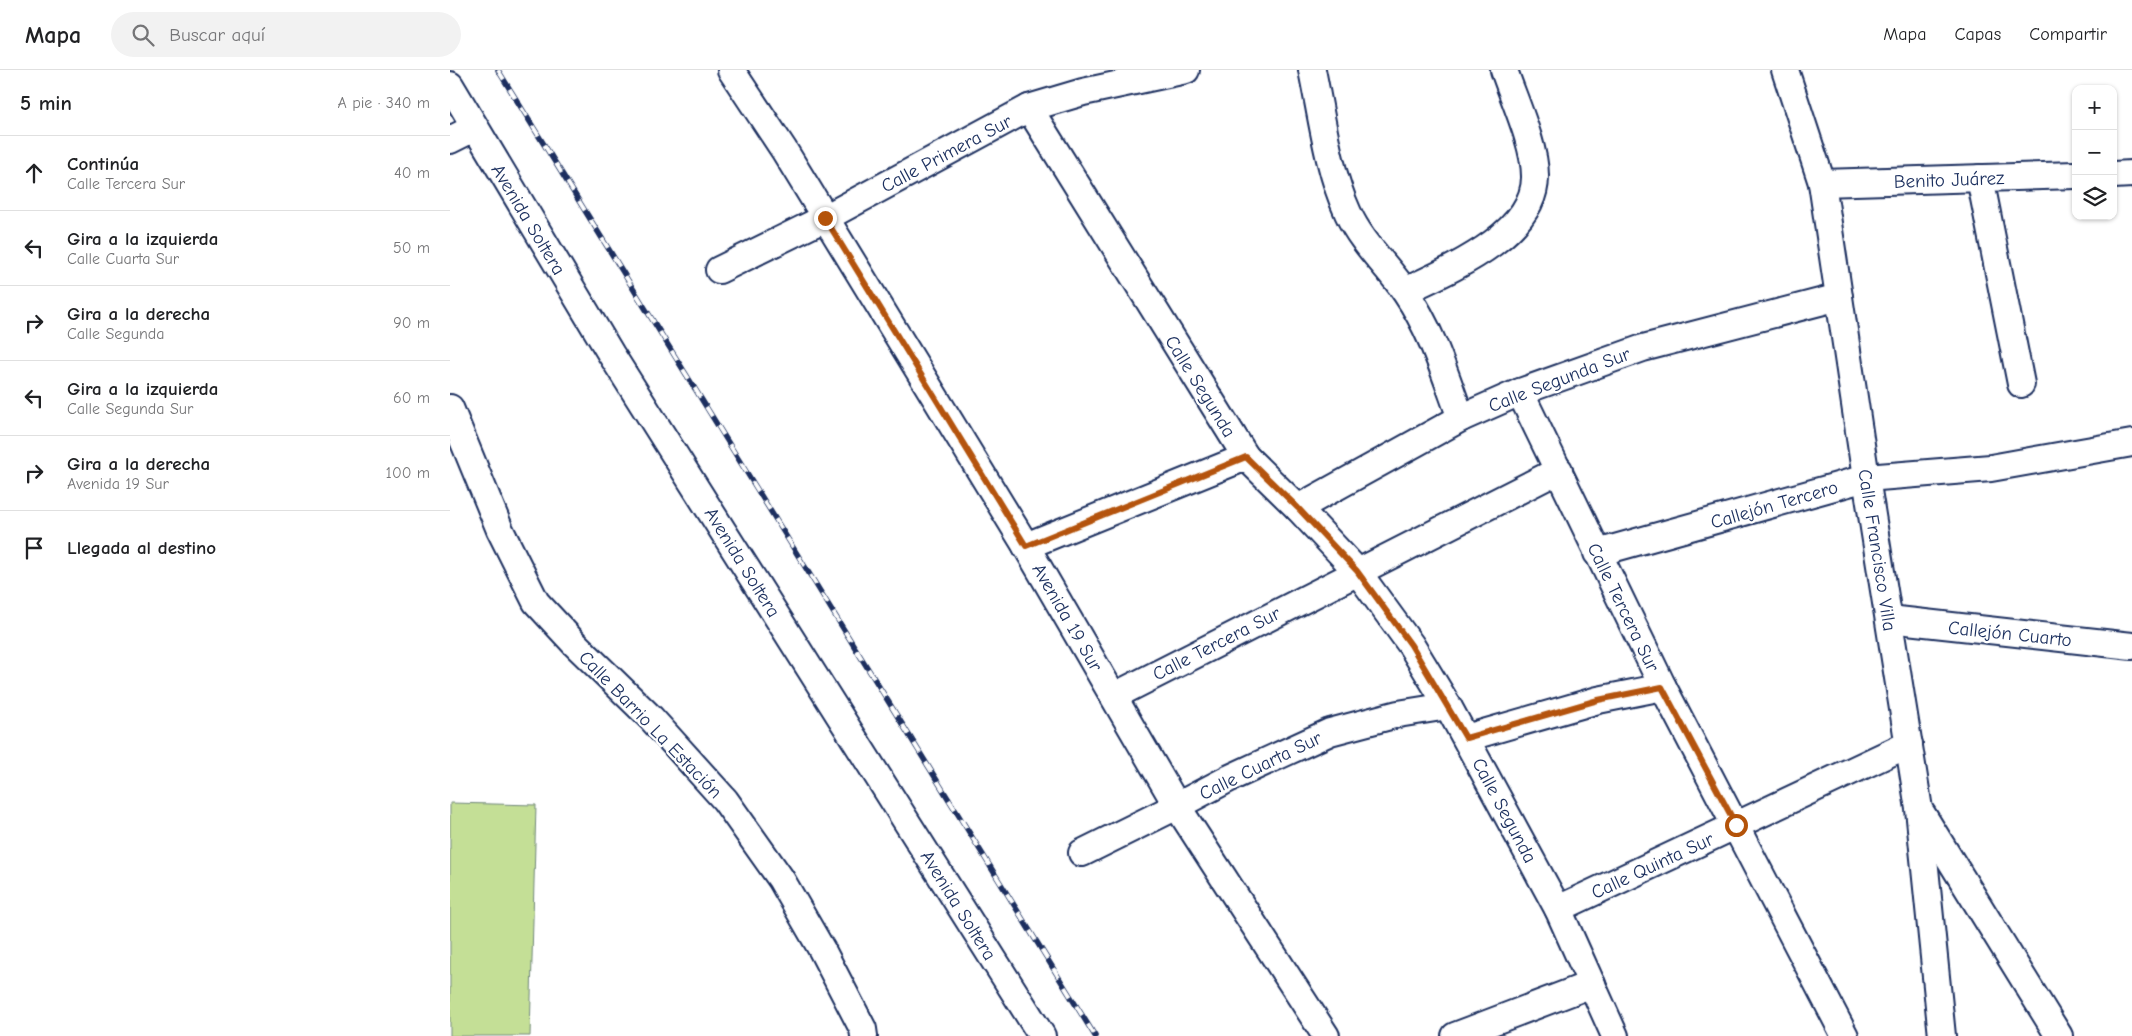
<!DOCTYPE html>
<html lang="es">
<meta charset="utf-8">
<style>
:root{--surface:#fff;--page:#f2f2f2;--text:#202124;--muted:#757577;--line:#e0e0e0}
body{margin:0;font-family:"Comic Neue",sans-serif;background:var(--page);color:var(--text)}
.controls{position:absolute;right:15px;top:15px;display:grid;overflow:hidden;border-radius:10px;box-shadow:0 1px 4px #0004}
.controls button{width:45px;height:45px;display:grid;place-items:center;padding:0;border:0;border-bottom:1px solid var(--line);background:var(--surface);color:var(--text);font:25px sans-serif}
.stop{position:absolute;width:15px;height:15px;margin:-11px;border:4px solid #b45309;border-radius:50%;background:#fff}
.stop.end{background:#b45309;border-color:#fff;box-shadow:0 1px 5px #0008}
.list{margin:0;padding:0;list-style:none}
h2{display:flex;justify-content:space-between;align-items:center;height:65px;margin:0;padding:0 20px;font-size:21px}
h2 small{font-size:16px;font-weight:400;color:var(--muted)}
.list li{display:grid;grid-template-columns:32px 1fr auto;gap:15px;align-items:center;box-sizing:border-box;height:75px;padding:0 20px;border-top:1px solid var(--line)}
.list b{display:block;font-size:19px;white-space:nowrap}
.list p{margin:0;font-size:16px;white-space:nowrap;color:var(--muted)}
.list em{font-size:16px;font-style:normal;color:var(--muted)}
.icon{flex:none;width:28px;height:28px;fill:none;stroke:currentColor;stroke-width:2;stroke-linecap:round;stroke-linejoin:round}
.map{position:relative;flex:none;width:1682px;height:966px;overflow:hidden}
header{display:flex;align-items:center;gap:30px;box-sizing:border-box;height:70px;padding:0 25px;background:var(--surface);border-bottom:1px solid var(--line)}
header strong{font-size:24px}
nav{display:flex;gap:28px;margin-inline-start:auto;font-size:18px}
.search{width:350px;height:45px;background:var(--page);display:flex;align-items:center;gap:12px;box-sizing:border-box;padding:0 18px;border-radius:28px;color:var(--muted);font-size:19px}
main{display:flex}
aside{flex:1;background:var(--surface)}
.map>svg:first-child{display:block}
.green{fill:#c4df96;stroke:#70877a}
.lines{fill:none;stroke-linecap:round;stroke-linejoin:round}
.street-casing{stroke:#1b2f5e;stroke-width:30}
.street{stroke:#fff;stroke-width:26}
.rail-casing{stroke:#1b2f5e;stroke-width:5.5}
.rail{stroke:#fff;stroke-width:4;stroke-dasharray:11;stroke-linecap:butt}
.route{stroke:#b45309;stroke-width:6}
.labels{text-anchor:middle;stroke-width:4.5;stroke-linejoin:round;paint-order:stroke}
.street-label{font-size:19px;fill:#1b2f5e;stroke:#fff}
</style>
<header>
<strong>Mapa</strong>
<div class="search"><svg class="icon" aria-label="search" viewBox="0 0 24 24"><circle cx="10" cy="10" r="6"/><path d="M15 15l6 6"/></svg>Buscar aquí</div>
<nav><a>Mapa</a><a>Capas</a><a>Compartir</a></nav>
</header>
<main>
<aside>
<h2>5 min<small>A pie · 340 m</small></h2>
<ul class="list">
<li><svg class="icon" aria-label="ahead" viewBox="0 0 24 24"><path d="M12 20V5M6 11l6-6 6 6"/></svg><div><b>Continúa</b><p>Calle Tercera Sur</p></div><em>40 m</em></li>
<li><svg class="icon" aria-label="left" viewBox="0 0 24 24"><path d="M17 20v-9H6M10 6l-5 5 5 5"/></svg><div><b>Gira a la izquierda</b><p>Calle Cuarta Sur</p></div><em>50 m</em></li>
<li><svg class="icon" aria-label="right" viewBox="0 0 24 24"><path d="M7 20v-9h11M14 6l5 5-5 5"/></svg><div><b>Gira a la derecha</b><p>Calle Segunda</p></div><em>90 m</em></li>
<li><svg class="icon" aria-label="left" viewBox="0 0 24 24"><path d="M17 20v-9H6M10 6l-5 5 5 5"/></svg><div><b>Gira a la izquierda</b><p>Calle Segunda Sur</p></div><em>60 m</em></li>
<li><svg class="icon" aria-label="right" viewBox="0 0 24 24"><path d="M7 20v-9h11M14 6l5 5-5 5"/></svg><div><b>Gira a la derecha</b><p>Avenida 19 Sur</p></div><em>100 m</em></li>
<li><svg class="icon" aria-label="arrive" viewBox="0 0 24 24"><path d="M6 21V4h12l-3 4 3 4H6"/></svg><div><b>Llegada al destino</b></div></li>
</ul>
</aside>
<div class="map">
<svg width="1682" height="966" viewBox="0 0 1682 966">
<rect width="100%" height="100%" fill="#fff"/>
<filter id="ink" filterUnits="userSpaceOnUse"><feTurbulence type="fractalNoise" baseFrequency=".02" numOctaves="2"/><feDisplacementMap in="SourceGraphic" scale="10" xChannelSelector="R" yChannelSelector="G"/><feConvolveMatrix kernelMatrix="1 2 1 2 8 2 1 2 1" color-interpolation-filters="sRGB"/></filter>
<g filter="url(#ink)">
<path class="green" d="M0 733 86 735 80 966H0Z"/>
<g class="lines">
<g class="street-casing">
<g id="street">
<path d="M281 0 334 80 576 476 727 736 876 966"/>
<path d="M862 0C872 48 878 99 898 143 912 174 937 195 956 223 982 261 995 305 1011 348"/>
<path d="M1335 0 1372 113 1416 408 1469 739 1492 966"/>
<path d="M0 15 161 284 592 966"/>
<path d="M579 38 796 387 848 438 907 501 961 575 998 636 1108 839 1165 966"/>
<path d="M0 70 24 58"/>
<path d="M1663 105 1682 104"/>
<path d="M1530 108 1571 314"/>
<path d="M1372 113 1626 105"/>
<path d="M269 200 375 148 579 38 633 22 736 0"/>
<path d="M955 221C999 200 1086 164 1085 106 1085 75 1064 30 1054 0"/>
<path d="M1070 322 1213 617 1395 966"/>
<path d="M0 338 50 460 86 532 125 574 201 648 275 730 331 809 372 880 413 959 414 966"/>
<path d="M848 438 1011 348 1070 322 1193 278 1389 227"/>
<path d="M576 476 796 387"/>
<path d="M1147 483 1416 408 1541 398 1682 373"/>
<path d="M1439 549 1682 576"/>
<path d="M664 626 1109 400"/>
<path d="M1016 668 1148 630 1213 617"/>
<path d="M1472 744 1609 966"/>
<path d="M632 783 727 736 780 708 880 662 948 644 998 636"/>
<path d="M1108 839 1459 674"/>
<path d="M1005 966 1142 914"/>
</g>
</g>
<use href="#street" class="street"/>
<g class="rail-casing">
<path id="rail" d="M48 0 645 966"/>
</g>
<use href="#rail" class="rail"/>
</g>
</g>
<g class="lines" filter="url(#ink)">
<path class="route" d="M375 148 576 476 796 387 848 438 907 501 961 575 1016 668 1148 630 1212 617 1286 755"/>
</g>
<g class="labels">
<g class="street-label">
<text transform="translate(496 83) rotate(-28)" y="7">Calle Primera Sur</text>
<text transform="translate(1499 109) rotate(-2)" y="7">Benito Juárez</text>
<text transform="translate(79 149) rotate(59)" y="7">Avenida Soltera</text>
<text transform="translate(1109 309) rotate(-21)" y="7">Calle Segunda Sur</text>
<text transform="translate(751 316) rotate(58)" y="7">Calle Segunda</text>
<text transform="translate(1324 434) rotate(-16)" y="7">Callejón Tercero</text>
<text transform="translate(1428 480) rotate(81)" y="7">Calle Francisco Villa</text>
<text transform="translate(293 492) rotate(58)" y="7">Avenida Soltera</text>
<text transform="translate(1174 537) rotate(64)" y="7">Calle Tercera Sur</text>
<text transform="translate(618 547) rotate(60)" y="7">Avenida 19 Sur</text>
<text transform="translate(1560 563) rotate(6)" y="7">Callejón Cuarto</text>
<text transform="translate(766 573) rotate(-27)" y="7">Calle Tercera Sur</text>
<text transform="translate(201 654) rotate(46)" y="7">Calle Barrio La Estación</text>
<text transform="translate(810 695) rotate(-26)" y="7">Calle Cuarta Sur</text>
<text transform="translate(1055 740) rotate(62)" y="7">Calle Segunda</text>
<text transform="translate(1202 795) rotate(-25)" y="7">Calle Quinta Sur</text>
<text transform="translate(509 835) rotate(58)" y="7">Avenida Soltera</text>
</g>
</g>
</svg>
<div class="controls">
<button>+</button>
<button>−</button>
<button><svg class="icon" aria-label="layers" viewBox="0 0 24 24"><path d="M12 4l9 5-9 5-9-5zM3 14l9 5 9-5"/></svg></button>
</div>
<div class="stop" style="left:1286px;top:755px"></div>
<div class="stop end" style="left:375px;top:148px"></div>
</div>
</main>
